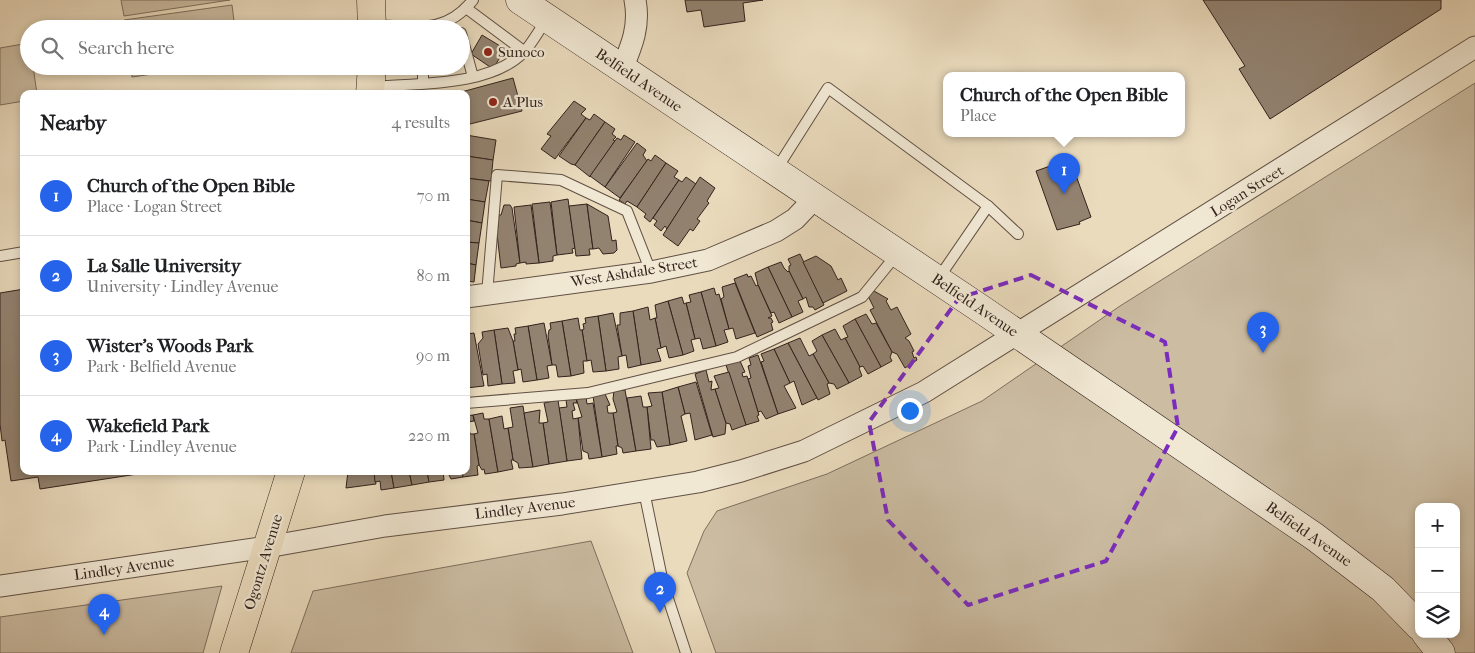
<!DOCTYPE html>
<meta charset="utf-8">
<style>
:root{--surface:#fff;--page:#f2f2f2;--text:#202124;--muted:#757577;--line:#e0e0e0;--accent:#2563eb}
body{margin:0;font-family:"IM FELL French Canon",serif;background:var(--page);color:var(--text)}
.controls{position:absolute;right:15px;bottom:15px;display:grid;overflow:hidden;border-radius:10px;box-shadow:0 2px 8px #0003}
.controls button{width:45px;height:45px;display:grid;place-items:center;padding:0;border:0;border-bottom:1px solid var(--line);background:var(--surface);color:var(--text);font:25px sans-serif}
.you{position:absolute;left:909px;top:410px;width:18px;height:18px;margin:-12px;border:4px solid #fff;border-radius:50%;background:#1a73e8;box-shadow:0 0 0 8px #1a73e833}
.badge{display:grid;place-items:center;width:32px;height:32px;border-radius:50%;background:var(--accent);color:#fff;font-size:16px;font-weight:700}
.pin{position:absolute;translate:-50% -41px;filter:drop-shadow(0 1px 2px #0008)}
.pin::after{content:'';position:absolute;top:26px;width:18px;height:15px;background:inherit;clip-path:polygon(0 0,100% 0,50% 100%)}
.popup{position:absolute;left:943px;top:72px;width:242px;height:65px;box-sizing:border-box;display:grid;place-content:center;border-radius:10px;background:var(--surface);filter:drop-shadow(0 1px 4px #0005);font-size:16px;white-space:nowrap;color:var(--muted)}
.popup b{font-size:19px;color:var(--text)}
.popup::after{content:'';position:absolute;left:50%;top:100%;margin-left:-10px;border:10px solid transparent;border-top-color:var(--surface)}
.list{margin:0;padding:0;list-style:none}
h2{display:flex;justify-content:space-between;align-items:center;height:65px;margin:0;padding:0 20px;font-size:21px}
h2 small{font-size:16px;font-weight:400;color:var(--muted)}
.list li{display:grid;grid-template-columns:32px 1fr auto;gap:15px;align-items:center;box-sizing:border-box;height:80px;padding:0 20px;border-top:1px solid var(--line)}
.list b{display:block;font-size:19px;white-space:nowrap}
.list p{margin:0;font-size:16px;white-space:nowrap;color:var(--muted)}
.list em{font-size:16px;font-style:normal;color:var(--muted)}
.icon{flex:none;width:28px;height:28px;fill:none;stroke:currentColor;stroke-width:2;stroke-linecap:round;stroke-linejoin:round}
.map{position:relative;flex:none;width:1475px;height:653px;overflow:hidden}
.search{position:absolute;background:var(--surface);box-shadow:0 2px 8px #0003;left:20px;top:20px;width:450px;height:55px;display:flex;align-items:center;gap:12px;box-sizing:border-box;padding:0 18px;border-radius:28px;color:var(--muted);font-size:19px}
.panel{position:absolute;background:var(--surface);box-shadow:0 2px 8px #0003;left:20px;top:90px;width:450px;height:385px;border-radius:10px}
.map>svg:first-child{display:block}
.green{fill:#cbbca2;stroke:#7e6f5f;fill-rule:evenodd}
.building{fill:#928270;stroke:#32221c}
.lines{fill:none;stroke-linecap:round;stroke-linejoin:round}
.lane-casing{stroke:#605044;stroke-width:12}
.street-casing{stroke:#605044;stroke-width:23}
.secondary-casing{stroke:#32221c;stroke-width:29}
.primary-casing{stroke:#32221c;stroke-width:29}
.lane{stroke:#f1e8d4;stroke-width:10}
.street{stroke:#f1e8d4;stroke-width:21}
.secondary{stroke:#f1e8d4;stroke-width:28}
.primary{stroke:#eadbbd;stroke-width:28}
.marked{fill:none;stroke:#7b2cbf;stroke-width:4;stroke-dasharray:10 6;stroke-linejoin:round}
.poi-dot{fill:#8f2418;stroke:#f1e8d4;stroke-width:2}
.labels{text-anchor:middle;stroke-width:4.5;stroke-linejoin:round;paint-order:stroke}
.poi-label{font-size:15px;fill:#32221c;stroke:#f1e8d4;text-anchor:start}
.street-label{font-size:15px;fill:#32221c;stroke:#f1e8d4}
</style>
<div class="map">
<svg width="1475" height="653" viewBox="0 0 1475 653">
<rect width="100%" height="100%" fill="#eadbbd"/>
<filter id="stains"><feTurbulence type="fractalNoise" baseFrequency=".004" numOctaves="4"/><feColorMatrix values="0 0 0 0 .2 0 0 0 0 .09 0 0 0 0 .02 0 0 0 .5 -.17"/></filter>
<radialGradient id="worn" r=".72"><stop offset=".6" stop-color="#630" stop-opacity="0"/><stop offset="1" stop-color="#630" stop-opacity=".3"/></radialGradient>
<g class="green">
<path d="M121 0H230L124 16Z"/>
<path d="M232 5 235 29H125L124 20Z"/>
<path d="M29 43V66H33L37 94H24V101L0 105V48Z"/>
<path d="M131 66H207L132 77Z"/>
<path d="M1475 83V653H716L687 573 704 531 717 511 827 474 982 401 1120 306ZM1419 507H1456V634H1419Z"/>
<path d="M591 541 633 653H291L313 591Z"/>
<path d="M222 586 203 653H0V617Z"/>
</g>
<g class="building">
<path d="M685 0H763L743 3 745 21 704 27 701 10 687 12Z"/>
<path d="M1203 0H1441V9L1270 119 1239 69 1245 66Z"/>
<path d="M482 35 505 49 493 69 471 54Z"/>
<path d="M429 66H456V68L429 70Z"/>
<path d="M513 78 522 111 466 125V94H454Z"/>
<path d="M574 101 586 109 581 114 586 118 555 159 541 149 551 136 547 134Z"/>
<path d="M594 114 605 122 575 165 571 164 559 156 586 118 590 120Z"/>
<path d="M605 122 615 129 612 134 616 137 613 140 615 141 590 177 575 165Z"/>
<path d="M466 135 496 140 493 160 466 156Z"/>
<path d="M624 135 635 142 605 187 590 176 617 138 621 140Z"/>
<path d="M637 143 646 150 643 155 647 161 620 198 605 187Z"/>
<path d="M655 155 666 163 637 207 627 201 625 204 619 200 648 159 651 161Z"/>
<path d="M466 156 493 160 491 181 466 178Z"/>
<path d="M1070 159 1091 217 1079 222 1080 224 1057 230 1036 171Z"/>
<path d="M666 163 678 171 674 177 679 180 650 222 644 217 646 214 637 207Z"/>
<path d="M686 177 696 184 667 229 665 226 661 231 654 225 657 221 653 218 679 180 682 182Z"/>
<path d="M700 177 715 188 707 201 709 203 697 219 700 221 693 231 690 229 678 246 663 235Z"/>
<path d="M466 178 489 181 485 202 466 199Z"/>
<path d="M466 199 485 202 482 223 466 220Z"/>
<path d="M568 199 575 248 572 249 573 253 557 255 551 202Z"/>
<path d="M550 202 557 255 553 256V261L539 263 532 204Z"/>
<path d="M587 204 593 249H589L590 255 576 256 569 206Z"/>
<path d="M587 204 608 216 612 241 616 240 617 250 614 253 603 254 599 248 593 249Z"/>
<path d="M504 205H510L512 208 520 263 516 264V266L501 268 497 234 499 215H501Z"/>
<path d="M531 205 539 263 526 264V262L520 263 514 207Z"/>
<path d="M466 220 482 223 479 243 466 242Z"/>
<path d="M466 242 479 243 476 265 466 263Z"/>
<path d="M800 254 824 305 815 310 813 307H809L806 297 803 299 789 271V266L791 265 788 259Z"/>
<path d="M816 256 831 266 838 280 841 278 847 291 823 303 803 262Z"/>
<path d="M781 262 784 268 788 272 789 271 803 299 798 301 803 312 792 317 768 267Z"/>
<path d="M466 263 476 265 474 282 466 281Z"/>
<path d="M768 267 792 317 779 323 774 312 771 313 758 285 755 273Z"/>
<path d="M747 274 748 277 751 276 756 286 758 285 772 316 768 318H771L773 322 771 323 773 330 757 337 734 279Z"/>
<path d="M735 283 755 333 736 339 733 328 729 329 721 299 724 297 722 287Z"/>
<path d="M714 288 716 295 719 294 729 329 724 330 728 342 716 346 701 292Z"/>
<path d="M24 289V471H157L40 489 38 477 11 481 5 440 2 441 0 424V293Z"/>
<path d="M874 291 888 299 886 301 891 310 897 307 911 334 905 338 909 341 914 351 912 352 914 358 916 357 917 360 905 368 897 354 892 352 870 310 874 308 868 296Z"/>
<path d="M701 292 716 346 703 349 700 338 695 339 686 303 691 302 689 295Z"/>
<path d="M682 297 684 304 686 303 695 339 691 340 694 351 683 355 668 301Z"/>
<path d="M668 301 683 355 669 358 666 346 661 348 655 318H657L655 305Z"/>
<path d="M648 307 650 320 655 318 661 348 657 349 661 361 641 365 633 311Z"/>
<path d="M633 311 641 365 628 368 626 355 622 356 617 325H620V313Z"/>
<path d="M613 313 622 356 618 357 619 369 606 371 598 316Z"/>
<path d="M866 314 872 324 876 323 892 352 890 357 892 361 881 367 855 319Z"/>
<path d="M598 316 606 371 593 372 591 360 587 361 582 330 584 329 583 324 586 323 585 318Z"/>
<path d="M578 318 580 330H582L587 361H583L584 373 571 376 562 321Z"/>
<path d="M855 319 881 367 868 374 863 366 860 367 845 338 848 337 843 326Z"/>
<path d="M562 321 571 376 558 377 556 365H552L548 336 549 330 551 329 550 323Z"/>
<path d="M544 323 552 365 547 366 549 378 537 380 528 326Z"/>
<path d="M528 326 537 380 523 382 521 369 518 370 513 341H515L514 334H516L515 328Z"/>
<path d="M508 328 513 341 518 370 513 371 515 383 502 384 494 330Z"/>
<path d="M835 329 841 340 845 338 860 367 859 368 862 376 849 383 822 335Z"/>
<path d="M494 330 502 384 488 386 487 374 483 375 478 344 483 338 482 332Z"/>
<path d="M474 333 484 386 466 388V334Z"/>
<path d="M822 335 849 383 837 389 834 384 829 383 813 354 817 351 812 341Z"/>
<path d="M800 338 809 356 813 354 829 383 827 384 830 394 818 400 788 343Z"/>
<path d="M788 343 817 398 802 405 794 381 790 383 774 349Z"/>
<path d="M774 349 790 383 784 386 796 408 778 414 761 362 764 361 761 354Z"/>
<path d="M758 355 778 414 766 419 761 411 758 412 748 379 751 378 748 366 751 365 749 358Z"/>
<path d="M740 361 745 372 742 373 743 377 747 376 759 415 757 416 759 421 746 425 726 365Z"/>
<path d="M706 370 709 382 712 381 711 390 715 389 726 423 725 434 713 437 695 374Z"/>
<path d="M729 372 746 425 732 430 730 424 726 423 715 389 719 388 714 376Z"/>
<path d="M696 382 712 435 695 440 690 413 685 414 678 387Z"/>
<path d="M678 387 685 414 681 416 687 441 670 445 662 392Z"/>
<path d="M625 390 636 451 623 453 622 448 618 446 613 413 617 412 613 399 614 391Z"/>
<path d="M662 392 670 445 657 447 654 440H651L647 407 652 406 648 393Z"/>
<path d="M605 394 610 405 607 406 608 413H613L618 446H616L617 454 602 457 593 396Z"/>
<path d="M641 396 643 407H647L651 449 636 451 627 398Z"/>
<path d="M586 397 587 404 593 403 602 457 589 459 588 453 583 451 578 418 582 417 576 398Z"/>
<path d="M576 398 577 403H573L575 410 572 411 573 419 578 418 582 459 567 461 559 408 567 407 566 400Z"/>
<path d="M558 400 567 461 549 464 543 423 548 422 544 403Z"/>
<path d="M523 406 533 467 519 468 518 463 513 460 508 428 513 427 510 408Z"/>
<path d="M540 410 539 423H543L549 464 533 467 524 413Z"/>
<path d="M483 413 484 419H489L498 472 485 474 484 469 482 470 479 465 474 434 478 433 473 415Z"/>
<path d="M473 415 474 421 468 422 470 434H474L479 465 477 466 478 475 463 477 462 471H466V416Z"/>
<path d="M502 416 504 429 508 428 513 460H511L513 469 498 472 489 419Z"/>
<path d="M348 471H374L376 484 346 488Z"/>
<path d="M374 471H391L394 488 381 490 380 481 375 482Z"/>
<path d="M391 471H409L412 485 394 488Z"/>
<path d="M409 471H427L429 482 412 485Z"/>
<path d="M427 471H443L444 480 429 482Z"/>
<path d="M447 471H462L463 477 451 479Z"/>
</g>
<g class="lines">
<g class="lane-casing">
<g id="lane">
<path d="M466 8 525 52"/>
<path d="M373 25C414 26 444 36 473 0"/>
<path d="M461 33 473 77"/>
<path d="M423 66V83"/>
<path d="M372 87C418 83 488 87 523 53 532 44 539 30 547 19"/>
<path d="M776 170 828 88 988 206"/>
<path d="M0 256 24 252"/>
<path d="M938 279 988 206 1018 234"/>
<path d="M487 294 497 175 561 180 627 211 651 272"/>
<path d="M466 403 588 393 737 357 862 297 897 254"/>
<path d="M644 491 663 583 686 653"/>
</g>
</g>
<g class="street-casing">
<g id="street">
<path d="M622 69C632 45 640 26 635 0"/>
<path d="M466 297 651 272 708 260 776 231 795 219 815 198"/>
<path d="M0 586 267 547 385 526 562 504 698 482 741 471 804 451 924 392 1475 47"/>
</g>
</g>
<g class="secondary-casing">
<g id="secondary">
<path d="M520 0 981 309 1315 537 1383 589 1419 626"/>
<path d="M1426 634 1441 653"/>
</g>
</g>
<g class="primary-casing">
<g id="primary">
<path d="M371 0 372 29"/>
<path d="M370 94 372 66"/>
<path d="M234 653 291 471"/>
</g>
</g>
<use href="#lane" class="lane"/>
<use href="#street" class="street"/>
<use href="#secondary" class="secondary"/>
<use href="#primary" class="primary"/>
</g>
<path class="marked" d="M1031 275 1165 342 1178 427 1106 561 968 605 888 520 869 422 959 298Z"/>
<g class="poi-dot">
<circle cx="488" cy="52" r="5"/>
<circle cx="493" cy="102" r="5"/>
</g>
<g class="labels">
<g class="poi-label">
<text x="498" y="57">Sunoco</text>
<text x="503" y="107">A Plus</text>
</g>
<g class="street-label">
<text transform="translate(639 80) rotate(34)" y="5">Belfield Avenue</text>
<text transform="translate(1247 191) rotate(-32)" y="5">Logan Street</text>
<text transform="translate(634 272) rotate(-9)" y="5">West Ashdale Street</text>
<text transform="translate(975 305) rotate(34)" y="5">Belfield Avenue</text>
<text transform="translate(525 508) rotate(-7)" y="5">Lindley Avenue</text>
<text transform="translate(1309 534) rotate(35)" y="5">Belfield Avenue</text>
<text transform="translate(263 562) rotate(-73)" y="5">Ogontz Avenue</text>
<text transform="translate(124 568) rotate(-8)" y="5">Lindley Avenue</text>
</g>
</g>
<rect width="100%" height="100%" filter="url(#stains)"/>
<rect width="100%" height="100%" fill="url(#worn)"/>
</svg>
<div class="controls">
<button>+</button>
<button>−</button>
<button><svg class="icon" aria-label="layers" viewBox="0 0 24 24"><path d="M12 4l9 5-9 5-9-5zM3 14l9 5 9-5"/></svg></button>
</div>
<div class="you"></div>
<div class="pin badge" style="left:1064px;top:194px">1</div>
<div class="popup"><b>Church of the Open Bible</b>Place</div>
<div class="pin badge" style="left:660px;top:613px">2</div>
<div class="pin badge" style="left:1263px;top:353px">3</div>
<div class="pin badge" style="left:104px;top:635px">4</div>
<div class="search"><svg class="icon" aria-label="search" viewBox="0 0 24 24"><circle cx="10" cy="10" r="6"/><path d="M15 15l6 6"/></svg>Search here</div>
<section class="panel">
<h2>Nearby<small>4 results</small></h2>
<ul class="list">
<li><span class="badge">1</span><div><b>Church of the Open Bible</b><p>Place · Logan Street</p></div><em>70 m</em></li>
<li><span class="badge">2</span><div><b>La Salle University</b><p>University · Lindley Avenue</p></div><em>80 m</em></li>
<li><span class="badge">3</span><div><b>Wister's Woods Park</b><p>Park · Belfield Avenue</p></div><em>90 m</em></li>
<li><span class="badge">4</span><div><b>Wakefield Park</b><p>Park · Lindley Avenue</p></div><em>220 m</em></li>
</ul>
</section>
</div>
